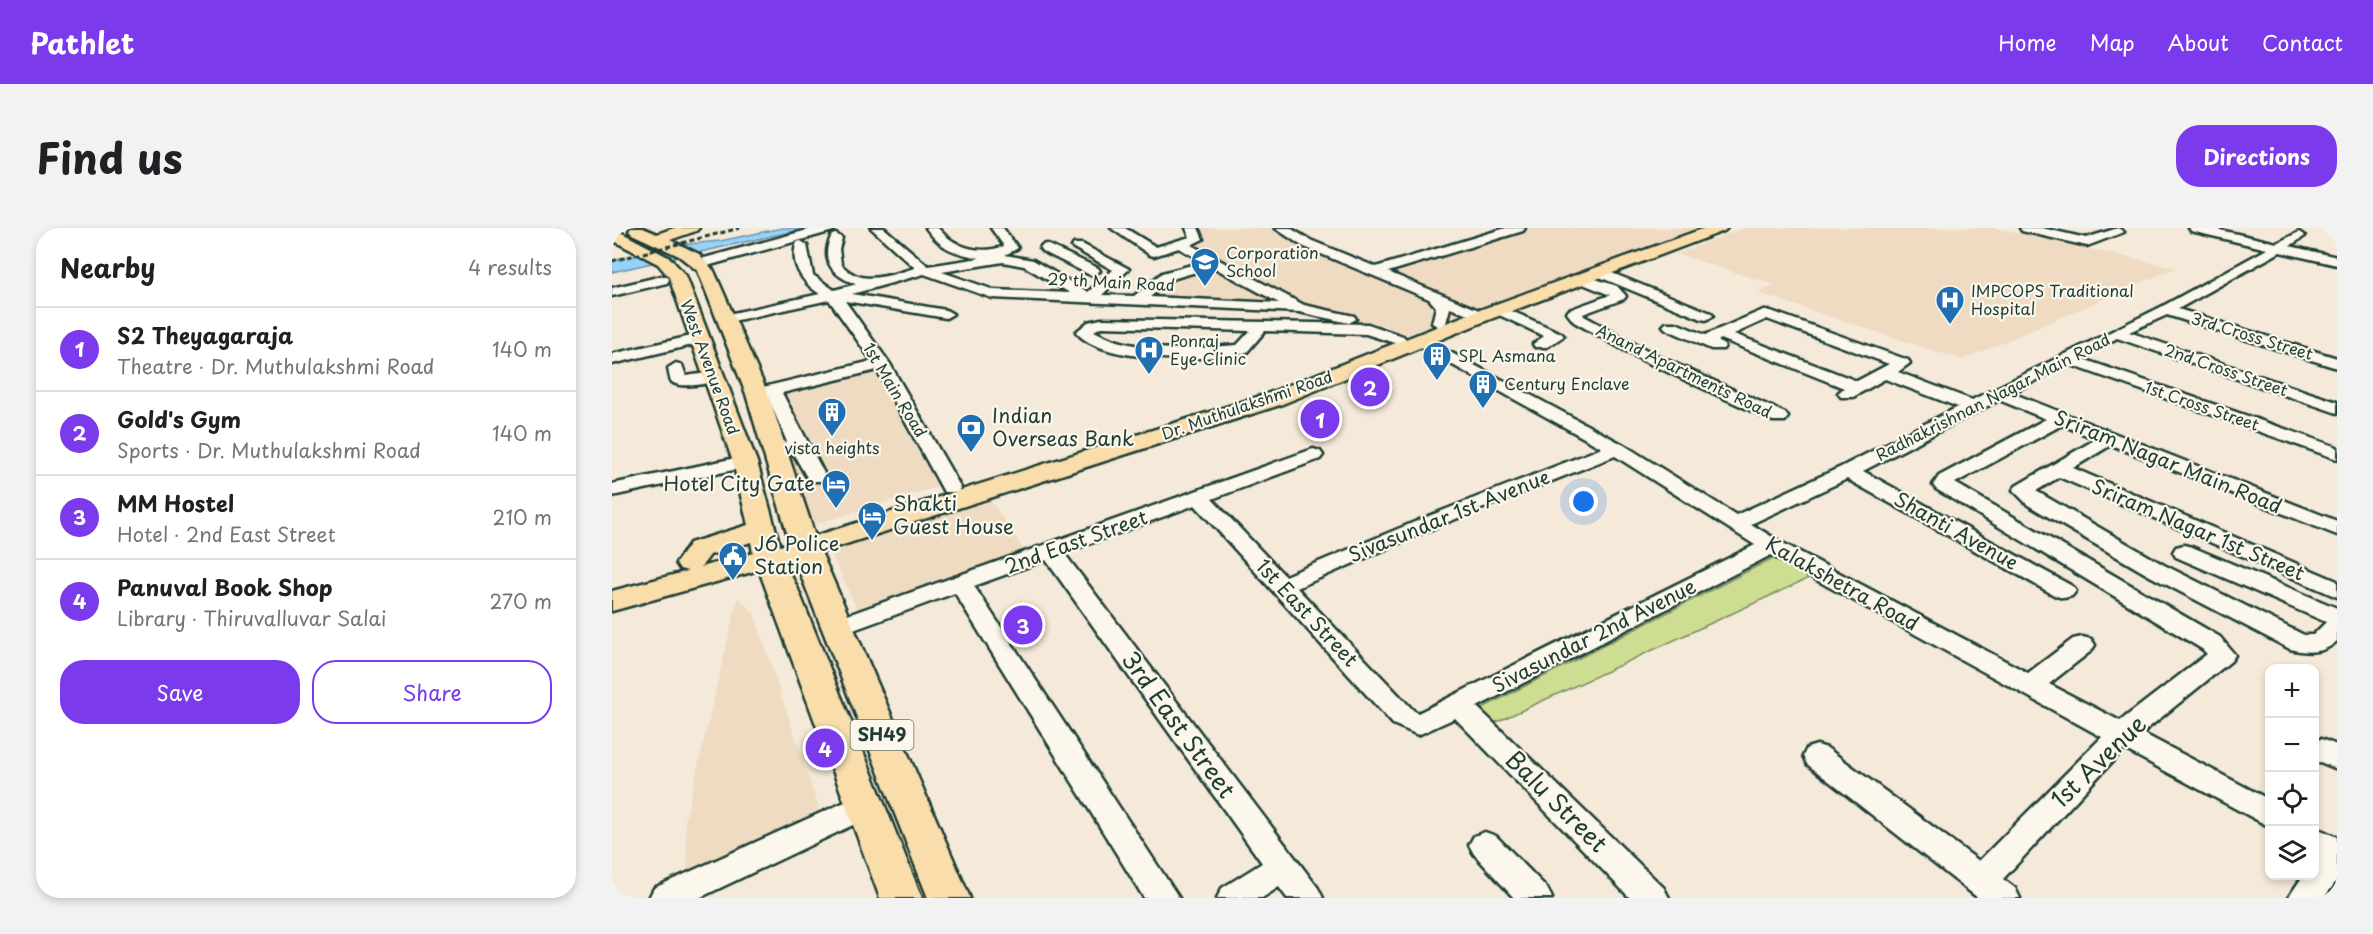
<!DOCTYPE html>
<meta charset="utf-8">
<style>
:root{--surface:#fff;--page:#f2f2f2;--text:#202124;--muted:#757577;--line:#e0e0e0;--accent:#7c3aed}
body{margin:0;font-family:"Playpen Sans",sans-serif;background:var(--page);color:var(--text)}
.controls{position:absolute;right:18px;bottom:18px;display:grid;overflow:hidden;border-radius:12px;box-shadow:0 3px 9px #0003}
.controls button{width:54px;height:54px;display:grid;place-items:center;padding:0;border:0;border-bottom:2px solid var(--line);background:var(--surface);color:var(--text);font:30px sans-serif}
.you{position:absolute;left:972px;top:274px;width:21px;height:21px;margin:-15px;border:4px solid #fff;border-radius:50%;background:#1a73e8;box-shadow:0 0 0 9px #1a73e833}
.badge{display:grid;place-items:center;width:39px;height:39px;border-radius:50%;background:var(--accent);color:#fff;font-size:20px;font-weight:700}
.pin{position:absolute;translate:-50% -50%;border:3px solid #fff;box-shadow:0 2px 6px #0006}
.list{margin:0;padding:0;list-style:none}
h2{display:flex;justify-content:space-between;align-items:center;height:78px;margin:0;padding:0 24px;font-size:26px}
h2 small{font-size:20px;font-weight:400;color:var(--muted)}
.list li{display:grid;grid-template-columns:39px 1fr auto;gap:18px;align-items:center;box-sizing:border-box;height:84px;padding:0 24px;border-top:2px solid var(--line)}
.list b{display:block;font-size:22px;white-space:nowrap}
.list p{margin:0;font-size:20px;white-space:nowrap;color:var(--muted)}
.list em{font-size:20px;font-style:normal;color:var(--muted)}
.actions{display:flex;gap:12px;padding:18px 24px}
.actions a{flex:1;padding:14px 0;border:2px solid var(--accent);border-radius:24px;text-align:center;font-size:21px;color:var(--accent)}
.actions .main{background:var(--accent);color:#fff}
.icon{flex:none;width:33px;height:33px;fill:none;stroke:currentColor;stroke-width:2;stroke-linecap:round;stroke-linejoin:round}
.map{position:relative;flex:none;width:1725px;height:670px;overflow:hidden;border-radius:24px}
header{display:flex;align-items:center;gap:36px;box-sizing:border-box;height:84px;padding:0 30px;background:var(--accent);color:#fff}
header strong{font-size:28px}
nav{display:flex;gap:33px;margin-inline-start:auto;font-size:21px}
.intro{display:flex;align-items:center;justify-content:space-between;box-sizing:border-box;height:144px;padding:0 36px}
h1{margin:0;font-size:42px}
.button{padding:15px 27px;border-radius:24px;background:var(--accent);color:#fff;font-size:21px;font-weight:700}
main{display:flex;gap:36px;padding:0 36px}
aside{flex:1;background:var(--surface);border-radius:24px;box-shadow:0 3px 9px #0003}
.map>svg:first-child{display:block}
.built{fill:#eedbc2}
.green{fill:#cddd91;stroke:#768d62;stroke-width:1.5}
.water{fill:#99d2f9;stroke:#6896aa;stroke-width:1.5}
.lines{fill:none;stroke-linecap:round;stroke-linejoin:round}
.minor-casing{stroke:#1f3d34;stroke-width:5}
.major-casing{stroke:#1f3d34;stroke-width:5}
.minor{fill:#fbf7ec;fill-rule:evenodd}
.major{fill:#f9deab;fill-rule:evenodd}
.rail{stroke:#1f3d34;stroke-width:3;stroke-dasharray:5 3;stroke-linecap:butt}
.labels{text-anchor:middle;stroke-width:4.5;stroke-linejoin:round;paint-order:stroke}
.far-poi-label{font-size:16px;fill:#1f3d34;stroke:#fbf7ec;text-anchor:start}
.far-street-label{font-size:16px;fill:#1f3d34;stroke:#fbf7ec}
.shield{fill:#fbf7ec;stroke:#61756b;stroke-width:1.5}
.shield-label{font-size:18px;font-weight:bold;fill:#1f3d34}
.poi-label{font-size:20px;fill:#1f3d34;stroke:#fbf7ec;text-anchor:start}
.street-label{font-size:20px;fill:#1f3d34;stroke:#fbf7ec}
.near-street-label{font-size:24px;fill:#1f3d34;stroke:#fbf7ec}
</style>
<header>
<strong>Pathlet</strong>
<nav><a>Home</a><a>Map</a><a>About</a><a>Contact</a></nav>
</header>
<div class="intro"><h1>Find us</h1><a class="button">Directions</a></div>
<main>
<aside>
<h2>Nearby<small>4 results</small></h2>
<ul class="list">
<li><span class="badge">1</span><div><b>S2 Theyagaraja</b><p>Theatre · Dr. Muthulakshmi Road</p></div><em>140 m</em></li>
<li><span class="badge">2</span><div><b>Gold's Gym</b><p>Sports · Dr. Muthulakshmi Road</p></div><em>140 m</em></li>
<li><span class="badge">3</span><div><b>MM Hostel</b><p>Hotel · 2nd East Street</p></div><em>210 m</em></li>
<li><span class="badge">4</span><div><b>Panuval Book Shop</b><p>Library · Thiruvalluvar Salai</p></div><em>270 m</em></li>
</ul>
<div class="actions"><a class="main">Save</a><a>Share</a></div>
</aside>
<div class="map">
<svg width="1725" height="670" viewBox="0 0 1725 670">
<rect width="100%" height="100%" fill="#f5ead9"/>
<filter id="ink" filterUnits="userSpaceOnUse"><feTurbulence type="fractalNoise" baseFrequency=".0167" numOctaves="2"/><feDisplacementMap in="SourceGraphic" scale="12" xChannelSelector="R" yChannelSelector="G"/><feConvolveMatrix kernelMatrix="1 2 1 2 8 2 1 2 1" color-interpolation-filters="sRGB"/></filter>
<g filter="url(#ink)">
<g class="built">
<path d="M580 0H669L766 43 910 0H1087L795 108 774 98 687 80 568 16 584 11Z"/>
<path d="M1131 0H1383L1564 40 1350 132 1146 65 1162 57 1065 26Z"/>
<path d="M599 39 659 73 542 70 561 49Z"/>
<path d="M272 135 328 258 193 299 147 165Z"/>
<path d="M376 269 413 323 247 385 218 324 230 313Z"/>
<path d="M126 369 142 385 208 584 76 648 73 592Z"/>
</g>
<path class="green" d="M1165 328 1199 349 874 499 857 487Z"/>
<path class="water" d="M170 0H195L0 44V33L66 17 108 13Z"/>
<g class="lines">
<g class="minor-casing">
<g id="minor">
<path d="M203 0H223L221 3 95 38 90 39 83 35 85 32Z"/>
<path d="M259 0H272L316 38 368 30C343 25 330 22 314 0H326C343 20 368 27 392 18L379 0H391L406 20 393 27 421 32 476 64 501 42 460 19 462 16H470L517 41 490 67 522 68 550 45 591 34 567 20 542 28 538 27 499 0H513L544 19 578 9 574 0H586L591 11 579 17 692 77 742 88 744 91 737 95 687 84 380 70 312 46 240 66 334 82 341 86 334 90 233 73 278 136 349 260 346 264H332L265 142 170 165 214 249 211 253H197L181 225 164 230 157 228 154 224 157 220 175 214 156 169 145 171 139 170 136 166 139 162 260 133 217 72 112 95 105 91 112 87 208 66C190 55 177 35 185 14L189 13 195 17 201 47 222 62 245 56C221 49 207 32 220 7L224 6 230 10 227 21 229 36C249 60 278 47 303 40ZM391 34 412 38 458 65 382 62 330 44ZM601 39 667 75 538 69 560 51Z"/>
<path d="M663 0H678L698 12 764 39 894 0H913L911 3 776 44 874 85 876 88 869 92 838 80 834 95 827 99 820 95 824 79 817 71 690 18Z"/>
<path d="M1408 0H1430L1474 10 1506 0 1512 4 1475 18 1410 3Z"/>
<path d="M1577 0H1599L1665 15 1687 4 1693 8 1678 18 1725 29V37L1668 24 1566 81 1725 130V140L1555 87 1517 104 1725 174V185L1505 110 1468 130 1725 219V231L1456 136 1400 165 1725 293V307L1499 217 1461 240 1725 353V369L1447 249 1424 263 1552 337 1692 407H1701L1714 394 1564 329 1561 324 1564 319 1572 317 1580 319 1725 380V413C1712 426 1695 425 1678 421L1536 347 1416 277 1401 262 1404 258 1484 211 1450 197 1343 255 1608 409 1623 427 1619 433 1530 505 1658 572V599L1512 521 1391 651 1403 660 1408 670H1366L1195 536 1191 528 1195 520 1205 517 1215 520 1367 633 1490 509 1159 327 865 479 1052 660 1057 670H1018L843 490 806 507 781 496 583 277 452 325 706 660 711 670H675L667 659 650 670H605L610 660 650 635 434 332 362 358 567 670H532L343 365 225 408 216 406 213 400 216 394 701 221 708 223 711 227 708 231 600 271 673 348 817 288 990 220 803 116 800 113 803 110 808 108 1012 217 1124 287 1229 239 1346 179 1273 151 1241 169H1229L1226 165 1232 160 1109 111 1106 113 1113 118 1111 121H1099L1054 101 1051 98 1054 95H1064L1093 107 1149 83H1159L1296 132 1298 135 1286 144 1360 172 1549 79 1655 21 1579 3ZM1155 91 1277 136 1245 153 1122 106ZM1387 172 1434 191 1327 248 1321 257 1324 261 1590 421 1595 426 1508 493 1437 456 1479 423 1483 417 1479 411 1470 409 1461 411 1416 445 1167 313 1139 296 1235 251 1444 368 1452 370 1460 368 1464 363 1460 358 1251 243ZM1003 228 1143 317 806 485 801 482 685 360 831 296Z"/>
<path d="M434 16 486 40 488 43 481 47 476 46 430 23 428 20 430 17Z"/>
<path d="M990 41 1099 85 1101 88 1094 92 1089 91 985 48 983 45 985 42Z"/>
<path d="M971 47 1005 58 1014 68 1012 71 971 86 972 88 1042 126 1173 185 1176 189 1173 193H1161L1030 132 962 94 955 85 957 82 998 67 966 54 964 51Z"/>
<path d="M50 48 55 49 57 52 55 55 0 68V60Z"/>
<path d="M888 78 949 105 952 108 935 119H923L921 116 932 108 883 85 881 82 883 79Z"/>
<path d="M489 91 756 96 791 108 794 111 786 116 754 106 653 103 635 124C597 134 490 136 464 104L476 94ZM489 99 638 103 625 117C576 121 527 127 482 103Z"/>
<path d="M88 106 93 108 96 111 93 114 0 136V126Z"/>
<path d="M64 135 70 137 74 148 102 144 110 149C104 156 68 161 60 154 57 150 57 144 56 140Z"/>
<path d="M133 228 140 230 143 234 140 238 0 268V256Z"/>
<path d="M1709 511 1725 517V541L1708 534 1702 536V513Z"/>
<path d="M253 565 264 568 268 577 264 586 87 670H37L42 660Z"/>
<path d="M1702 599 1725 609V652L1712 670H1676L1691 648H1702V632L1705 629 1702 628Z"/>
<path d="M873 604 884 608 935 660 940 670H902L862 626 857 617 862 608Z"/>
</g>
</g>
<g class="major-casing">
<path id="major" d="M19 0H31L45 6 62 0H87L84 3 58 12 87 26 102 43 156 166 203 308 652 167 862 84 1093 0H1115L1112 3 876 92 668 177 209 324 358 670H316L183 332 172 334 185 359 310 670H268L147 342 0 383V363L76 343 68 341 64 335 78 315 136 297 121 234 57 49 46 36 0 12V5H10L58 30 74 48 145 234 168 318 178 315 134 166 86 43 67 28 20 6 17 3ZM139 314 141 325 89 339 98 327Z"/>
</g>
<use href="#minor" class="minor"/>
<use href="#major" class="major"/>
<path class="rail" d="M0 33 128 0"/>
</g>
</g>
<defs>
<g id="school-pin" transform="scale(1.5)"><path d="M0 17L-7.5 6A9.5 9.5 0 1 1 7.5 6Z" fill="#1f6fb2" stroke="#fbf7ec"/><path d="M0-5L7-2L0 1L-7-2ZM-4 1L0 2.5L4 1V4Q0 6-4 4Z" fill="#fff"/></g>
<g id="hospital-pin" transform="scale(1.5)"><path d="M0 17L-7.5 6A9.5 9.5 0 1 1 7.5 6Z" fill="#1f6fb2" stroke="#fbf7ec"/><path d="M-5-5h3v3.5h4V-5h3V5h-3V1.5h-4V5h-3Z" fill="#fff"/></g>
<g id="building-pin" transform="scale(1.5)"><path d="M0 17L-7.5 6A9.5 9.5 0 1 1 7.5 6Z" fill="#1f6fb2" stroke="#fbf7ec"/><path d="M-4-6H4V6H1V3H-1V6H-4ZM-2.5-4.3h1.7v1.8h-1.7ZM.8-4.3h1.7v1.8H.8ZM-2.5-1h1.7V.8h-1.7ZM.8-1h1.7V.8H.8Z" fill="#fff"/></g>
<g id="bank-pin" transform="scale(1.5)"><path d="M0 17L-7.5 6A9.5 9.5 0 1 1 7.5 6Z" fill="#1f6fb2" stroke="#fbf7ec"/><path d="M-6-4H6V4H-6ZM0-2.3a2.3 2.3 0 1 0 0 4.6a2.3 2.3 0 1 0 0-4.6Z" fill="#fff"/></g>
<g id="hotel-pin" transform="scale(1.5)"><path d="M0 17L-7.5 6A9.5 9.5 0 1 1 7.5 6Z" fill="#1f6fb2" stroke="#fbf7ec"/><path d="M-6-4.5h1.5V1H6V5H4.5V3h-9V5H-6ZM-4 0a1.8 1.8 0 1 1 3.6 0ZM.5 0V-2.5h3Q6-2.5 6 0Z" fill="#fff"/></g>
<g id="civic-pin" transform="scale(1.5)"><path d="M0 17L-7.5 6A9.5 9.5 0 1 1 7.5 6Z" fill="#1f6fb2" stroke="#fbf7ec"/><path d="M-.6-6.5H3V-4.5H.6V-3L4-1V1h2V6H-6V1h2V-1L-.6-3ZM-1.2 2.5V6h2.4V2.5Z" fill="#fff"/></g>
</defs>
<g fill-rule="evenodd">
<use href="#school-pin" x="593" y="34"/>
<use href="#hospital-pin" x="1338" y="72"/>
<use href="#hospital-pin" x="537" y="122"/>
<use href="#building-pin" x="825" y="128"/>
<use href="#building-pin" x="871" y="156"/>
<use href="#building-pin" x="220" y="184"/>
<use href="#bank-pin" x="359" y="200"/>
<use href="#hotel-pin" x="224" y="256"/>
<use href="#hotel-pin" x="260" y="288"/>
<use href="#civic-pin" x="121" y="328"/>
</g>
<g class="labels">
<g class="far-poi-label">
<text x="614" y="31">Corporation<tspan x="614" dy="18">School</tspan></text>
<text x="1359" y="69">IMPCOPS Traditional<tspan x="1359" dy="18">Hospital</tspan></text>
<text x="558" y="119">Ponraj<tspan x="558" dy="18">Eye Clinic</tspan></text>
<text x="846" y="134">SPL Asmana</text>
<text x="892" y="162">Century Enclave</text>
<text x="220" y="226" text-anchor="middle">vista heights</text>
</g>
<g class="far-street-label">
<text transform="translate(499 54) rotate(3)" y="6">29 th Main Road</text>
<text transform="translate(1640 108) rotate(17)" y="6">3rd Cross Street</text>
<text transform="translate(98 139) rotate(70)" y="6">West Avenue Road</text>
<text transform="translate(1614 142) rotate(19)" y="6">2nd Cross Street</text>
<text transform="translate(1072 143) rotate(26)" y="6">Anand Apartments Road</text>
<text transform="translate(283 162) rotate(59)" y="6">1st Main Road</text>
<text transform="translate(1381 169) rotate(-27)" y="6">Radhakrishnan Nagar Main Road</text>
<text transform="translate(635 177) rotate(-19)" y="6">Dr. Muthulakshmi Road</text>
<text transform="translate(1590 178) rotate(19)" y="6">1st Cross Street</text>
</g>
<rect class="shield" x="238.5" y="492" width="63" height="30" rx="4.5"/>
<g class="shield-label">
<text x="270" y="513">SH49</text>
</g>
<g class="poi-label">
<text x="380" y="195">Indian<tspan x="380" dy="23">Overseas Bank</tspan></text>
<text x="203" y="263" text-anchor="end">Hotel City Gate</text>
<text x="281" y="283">Shakti<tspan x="281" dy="23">Guest House</tspan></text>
<text x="142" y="323">J6 Police<tspan x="142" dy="23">Station</tspan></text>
</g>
<g class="street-label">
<text transform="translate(1556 234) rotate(22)" y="7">Sriram Nagar Main Road</text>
<text transform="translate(837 288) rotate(-22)" y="7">Sivasundar 1st Avenue</text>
<text transform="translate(1586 302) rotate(23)" y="7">Sriram Nagar 1st Street</text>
<text transform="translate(1344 303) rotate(29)" y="7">Shanti Avenue</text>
<text transform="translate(464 314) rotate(-20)" y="7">2nd East Street</text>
<text transform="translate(1230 356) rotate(29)" y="7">Kalakshetra Road</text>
<text transform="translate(695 385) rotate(47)" y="7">1st East Street</text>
<text transform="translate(982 408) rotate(-27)" y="7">Sivasundar 2nd Avenue</text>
</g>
<g class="near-street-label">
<text transform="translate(566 497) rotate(54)" y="8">3rd East Street</text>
<text transform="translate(1487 534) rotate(-44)" y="8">1st Avenue</text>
<text transform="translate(944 574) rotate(45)" y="8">Balu Street</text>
</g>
</g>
</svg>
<div class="controls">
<button>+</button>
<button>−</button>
<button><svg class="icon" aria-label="locate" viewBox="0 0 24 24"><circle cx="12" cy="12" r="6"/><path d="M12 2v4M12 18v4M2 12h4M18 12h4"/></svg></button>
<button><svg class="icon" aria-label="layers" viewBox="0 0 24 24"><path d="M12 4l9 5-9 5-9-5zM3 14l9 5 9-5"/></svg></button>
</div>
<div class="you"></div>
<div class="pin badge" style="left:708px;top:191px">1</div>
<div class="pin badge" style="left:758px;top:159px">2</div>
<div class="pin badge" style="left:411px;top:397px">3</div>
<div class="pin badge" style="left:213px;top:520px">4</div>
</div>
</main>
